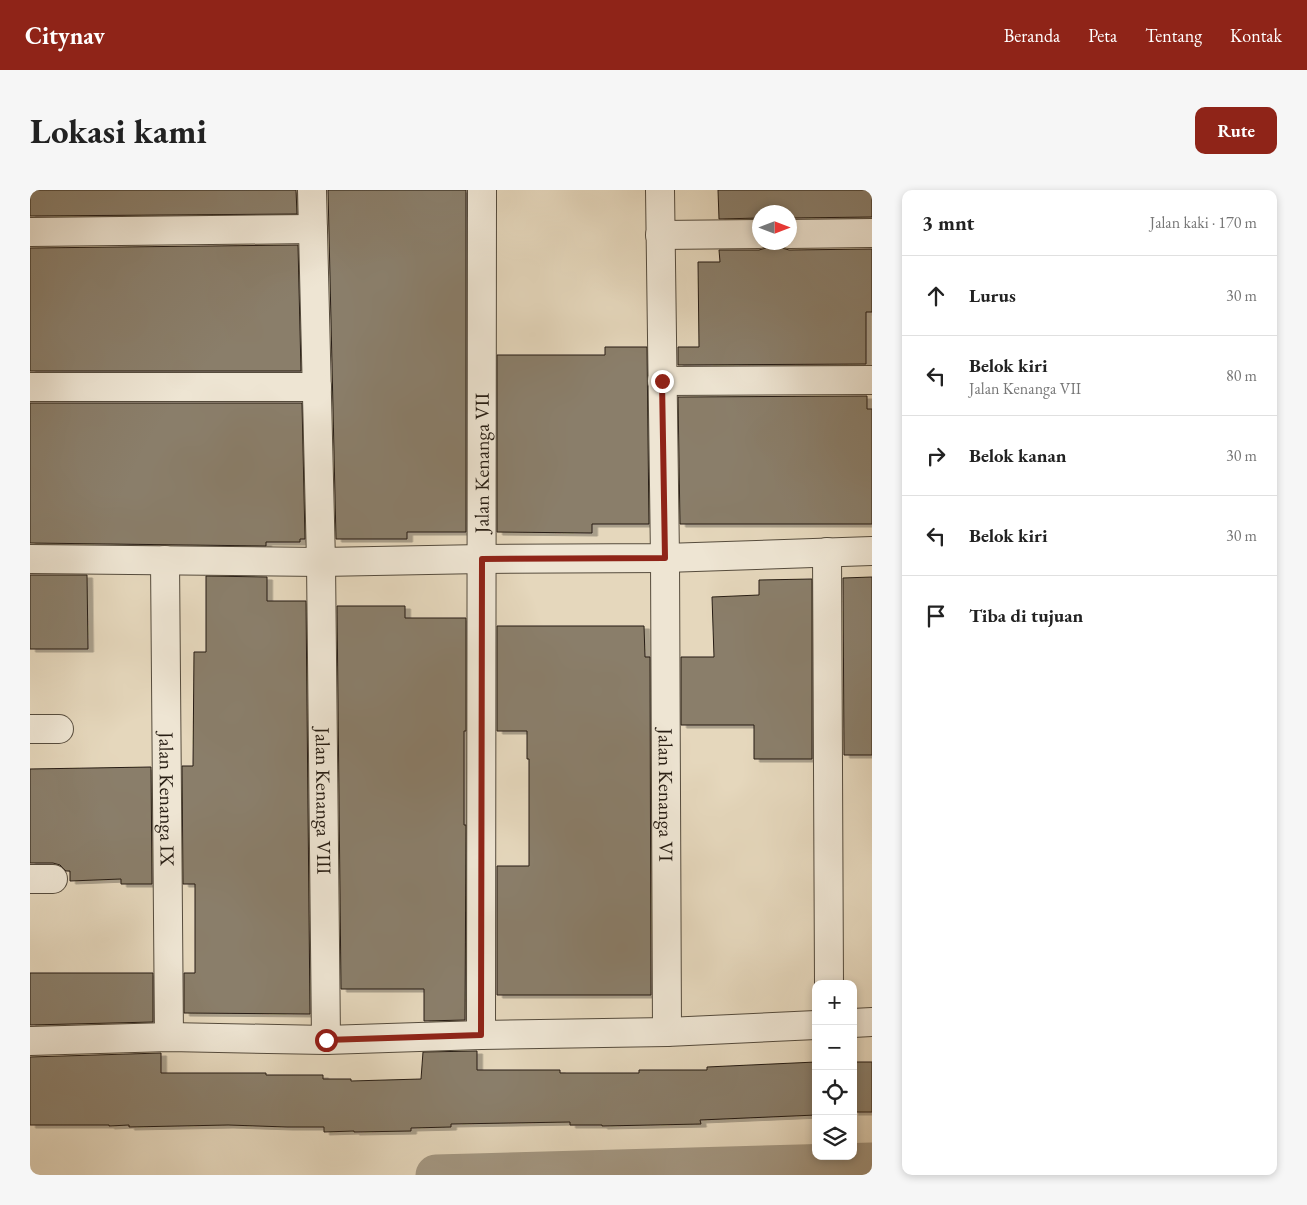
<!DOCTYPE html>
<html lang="id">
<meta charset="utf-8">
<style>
:root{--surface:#fff;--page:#f6f6f6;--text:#222;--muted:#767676;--line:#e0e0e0;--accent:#8f2418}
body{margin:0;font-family:"EB Garamond",serif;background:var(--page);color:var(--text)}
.controls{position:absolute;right:15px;bottom:15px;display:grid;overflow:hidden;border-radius:10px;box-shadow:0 2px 8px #0003}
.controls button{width:45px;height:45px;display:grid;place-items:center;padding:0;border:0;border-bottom:1px solid var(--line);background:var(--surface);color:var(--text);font:25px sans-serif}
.compass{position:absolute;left:722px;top:15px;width:45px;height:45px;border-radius:50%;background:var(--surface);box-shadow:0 2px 8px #0003;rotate:90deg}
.stop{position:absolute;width:15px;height:15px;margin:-11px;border:4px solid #8f2418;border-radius:50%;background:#fff}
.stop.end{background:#8f2418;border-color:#fff;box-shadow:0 1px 5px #0008}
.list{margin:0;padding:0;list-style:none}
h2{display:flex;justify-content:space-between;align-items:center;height:65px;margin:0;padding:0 20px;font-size:21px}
h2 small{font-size:16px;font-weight:400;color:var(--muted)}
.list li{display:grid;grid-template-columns:32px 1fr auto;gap:15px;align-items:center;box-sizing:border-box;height:80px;padding:0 20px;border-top:1px solid var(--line)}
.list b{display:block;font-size:19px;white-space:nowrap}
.list p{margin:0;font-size:16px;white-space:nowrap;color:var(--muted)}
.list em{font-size:16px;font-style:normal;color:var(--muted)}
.icon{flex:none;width:28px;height:28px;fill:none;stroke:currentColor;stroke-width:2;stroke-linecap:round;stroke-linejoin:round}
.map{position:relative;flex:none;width:842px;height:985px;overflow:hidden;border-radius:10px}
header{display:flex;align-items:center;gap:30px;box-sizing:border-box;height:70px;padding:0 25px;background:var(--accent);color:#fff}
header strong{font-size:24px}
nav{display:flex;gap:28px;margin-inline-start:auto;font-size:18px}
.intro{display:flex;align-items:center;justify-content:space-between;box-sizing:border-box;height:120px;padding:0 30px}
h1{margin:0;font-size:35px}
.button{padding:12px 22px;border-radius:10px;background:var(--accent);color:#fff;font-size:18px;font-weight:700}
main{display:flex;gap:30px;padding:0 30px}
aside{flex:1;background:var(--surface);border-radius:10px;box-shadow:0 2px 8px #0003}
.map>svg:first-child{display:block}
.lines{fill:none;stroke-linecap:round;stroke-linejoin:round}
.canal{stroke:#a49883;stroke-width:41}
.building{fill:#8a7e6b;stroke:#271d13;filter:url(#shadow)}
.minor-casing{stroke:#564c3d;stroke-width:30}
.minor{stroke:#eee5d3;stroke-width:28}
.route{stroke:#8f2418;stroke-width:6}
.labels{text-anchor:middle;stroke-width:4.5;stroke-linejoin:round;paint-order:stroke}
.street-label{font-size:20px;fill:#271d13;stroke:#eee5d3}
</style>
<header>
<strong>Citynav</strong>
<nav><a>Beranda</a><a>Peta</a><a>Tentang</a><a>Kontak</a></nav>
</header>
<div class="intro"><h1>Lokasi kami</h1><a class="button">Rute</a></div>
<main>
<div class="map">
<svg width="842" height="985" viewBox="0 0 842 985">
<defs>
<filter id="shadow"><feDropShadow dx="5.5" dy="3" stdDeviation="0" flood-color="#0004"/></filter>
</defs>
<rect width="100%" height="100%" fill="#e5d7bc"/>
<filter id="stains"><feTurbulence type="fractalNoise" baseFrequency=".004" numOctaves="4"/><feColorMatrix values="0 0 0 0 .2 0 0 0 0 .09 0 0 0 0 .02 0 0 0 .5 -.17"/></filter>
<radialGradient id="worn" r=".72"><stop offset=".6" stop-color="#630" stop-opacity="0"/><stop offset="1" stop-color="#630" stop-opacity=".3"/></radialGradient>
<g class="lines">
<path class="canal" d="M406 985 842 973"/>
</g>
<g class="building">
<path d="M0 0H266L267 24 0 26Z"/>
<path d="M298 0H436V342H377V349H306Z"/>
<path d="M688 0H842V27L760 28V22H730V28L689 29Z"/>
<path d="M742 52H746L752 58 759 60 842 59V122H836V174L648 175V157H669L668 72H690L689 60H729L736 58Z"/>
<path d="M268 55 271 181H0V58Z"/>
<path d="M575 157H617L619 334H562V343L467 342V165H575Z"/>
<path d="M837 206V219H842V334H650L648 207Z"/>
<path d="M0 213H272L275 349H270V352H236V356L0 353Z"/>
<path d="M0 385H57L58 459H0Z"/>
<path d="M176 386 237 387V411H276L280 824 154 823V783H165V694H153L152 576H163L164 462H176Z"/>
<path d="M842 387V565H814L813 388Z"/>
<path d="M782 389V569H724V535H651V467H684L682 407 729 405V390Z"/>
<path d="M307 416H375V428H436V541H434V635H436L435 830 394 831V799H311Z"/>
<path d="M467 436H614L615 467H620L621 805H467V676H499V569H497V541H467Z"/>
<path d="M121 577 122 694H91V689L40 691V681H36L30 675 23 673H0V579Z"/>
<path d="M0 783H123V832L0 835Z"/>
<path d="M447 861V880H530V883H609V880H677V877L786 872V925L670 930 671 934 572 936V935H540V932L421 934V937L381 938V941L324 942V941L294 942V937H257L198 935 99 937V935L79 936V935H0V867L131 863V883H236V885H293V889H321V891L391 889 393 862Z"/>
<rect x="823" y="872" width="19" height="50"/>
</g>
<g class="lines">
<g class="minor-casing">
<g id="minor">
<path id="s1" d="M282 0 291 372 296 850"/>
<path id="s2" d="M630 0 635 368 637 842"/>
<path d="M0 42 283 39"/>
<path d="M759 44 842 43"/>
<path d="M630 45 729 44"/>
<path d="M632 191 842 190"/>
<path d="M0 197H287"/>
<path d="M797 362 799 794"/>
<path d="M0 369 291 372 452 369 635 368 842 361"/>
<path id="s3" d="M135 370 139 847"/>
<path d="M0 539H29"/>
<path d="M0 689H23"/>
<path d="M823 833 842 832"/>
<path id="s4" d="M451 845 452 0"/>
<path d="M0 851 139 847 296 850 451 845 637 842 786 835"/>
</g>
</g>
<use href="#minor" class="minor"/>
</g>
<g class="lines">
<path class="route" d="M296 850 451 845 452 369 635 368 632 191"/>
</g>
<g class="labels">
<g class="street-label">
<text dy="7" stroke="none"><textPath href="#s4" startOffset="572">Jalan Kenanga VII</textPath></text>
<text dy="7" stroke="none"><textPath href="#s2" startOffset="605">Jalan Kenanga VI</textPath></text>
<text dy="7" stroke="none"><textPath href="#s3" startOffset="239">Jalan Kenanga IX</textPath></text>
<text dy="7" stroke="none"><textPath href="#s1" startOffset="611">Jalan Kenanga VIII</textPath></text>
</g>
</g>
<rect width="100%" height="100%" filter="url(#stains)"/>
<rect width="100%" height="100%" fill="url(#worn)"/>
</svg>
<div class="controls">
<button>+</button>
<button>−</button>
<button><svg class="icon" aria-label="locate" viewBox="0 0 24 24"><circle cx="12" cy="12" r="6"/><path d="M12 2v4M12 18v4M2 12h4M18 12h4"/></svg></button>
<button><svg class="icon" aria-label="layers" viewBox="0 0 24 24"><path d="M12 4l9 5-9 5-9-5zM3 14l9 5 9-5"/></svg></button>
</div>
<svg class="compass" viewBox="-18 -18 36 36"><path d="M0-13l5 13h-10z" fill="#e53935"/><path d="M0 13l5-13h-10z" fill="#767676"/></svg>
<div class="stop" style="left:296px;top:850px"></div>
<div class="stop end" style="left:632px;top:191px"></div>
</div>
<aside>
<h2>3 mnt<small>Jalan kaki · 170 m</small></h2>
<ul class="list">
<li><svg class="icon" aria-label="ahead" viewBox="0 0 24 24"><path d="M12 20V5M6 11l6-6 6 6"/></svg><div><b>Lurus</b></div><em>30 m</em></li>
<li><svg class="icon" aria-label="left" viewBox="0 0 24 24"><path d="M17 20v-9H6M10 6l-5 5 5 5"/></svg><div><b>Belok kiri</b><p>Jalan Kenanga VII</p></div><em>80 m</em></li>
<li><svg class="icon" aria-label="right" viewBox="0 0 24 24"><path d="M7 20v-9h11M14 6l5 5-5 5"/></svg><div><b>Belok kanan</b></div><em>30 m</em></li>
<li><svg class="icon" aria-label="left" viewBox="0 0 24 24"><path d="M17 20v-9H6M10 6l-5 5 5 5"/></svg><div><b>Belok kiri</b></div><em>30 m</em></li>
<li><svg class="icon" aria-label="arrive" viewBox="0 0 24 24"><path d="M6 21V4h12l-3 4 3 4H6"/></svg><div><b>Tiba di tujuan</b></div></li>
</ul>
</aside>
</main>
